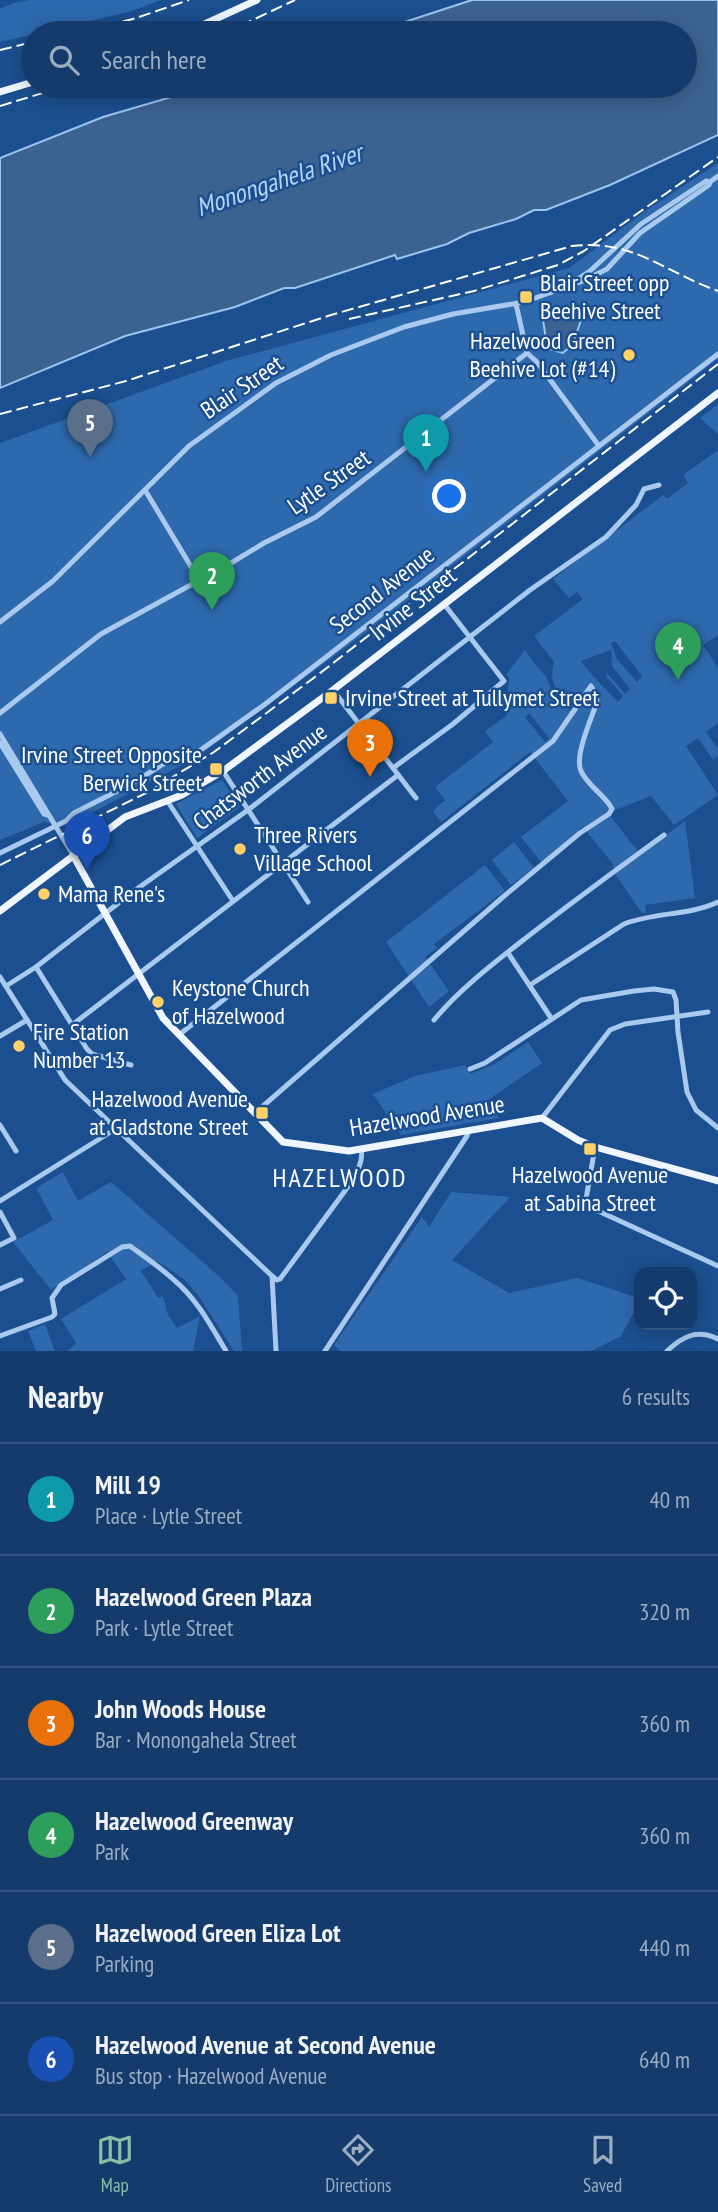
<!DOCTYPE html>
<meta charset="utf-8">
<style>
:root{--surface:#143b6b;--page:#1d4271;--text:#f1f3f6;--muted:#9dadc1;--line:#33557e;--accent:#8abfa5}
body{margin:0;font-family:"PT Sans Narrow",sans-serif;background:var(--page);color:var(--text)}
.controls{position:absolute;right:21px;bottom:21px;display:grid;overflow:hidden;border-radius:14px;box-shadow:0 4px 18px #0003}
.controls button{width:63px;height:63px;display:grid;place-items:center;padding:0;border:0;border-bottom:2px solid var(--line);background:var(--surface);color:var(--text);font:35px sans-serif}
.you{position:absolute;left:450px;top:497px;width:24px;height:24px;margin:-18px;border:5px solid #fff;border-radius:50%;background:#1a73e8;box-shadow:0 0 0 10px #1a73e833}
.badge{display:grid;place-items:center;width:46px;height:46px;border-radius:50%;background:var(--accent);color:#fff;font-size:23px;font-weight:700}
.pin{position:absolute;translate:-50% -58px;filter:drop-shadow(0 2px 4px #0008)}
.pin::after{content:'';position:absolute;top:37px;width:24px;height:21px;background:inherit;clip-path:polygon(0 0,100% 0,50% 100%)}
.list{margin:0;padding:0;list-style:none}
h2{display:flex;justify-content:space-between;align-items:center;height:91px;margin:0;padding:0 28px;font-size:30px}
h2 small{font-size:23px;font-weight:400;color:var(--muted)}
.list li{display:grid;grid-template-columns:46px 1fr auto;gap:21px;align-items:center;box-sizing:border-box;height:112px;padding:0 28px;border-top:2px solid var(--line)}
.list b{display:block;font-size:26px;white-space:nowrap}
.list p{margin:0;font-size:23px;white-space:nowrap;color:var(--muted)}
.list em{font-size:23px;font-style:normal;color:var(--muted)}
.icon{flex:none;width:38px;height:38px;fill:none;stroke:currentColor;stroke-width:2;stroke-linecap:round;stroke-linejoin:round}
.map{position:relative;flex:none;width:718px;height:1351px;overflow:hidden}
.search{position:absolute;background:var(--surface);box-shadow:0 4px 18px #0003;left:21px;right:21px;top:21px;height:77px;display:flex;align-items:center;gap:18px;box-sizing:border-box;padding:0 24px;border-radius:38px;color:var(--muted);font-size:26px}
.sheet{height:763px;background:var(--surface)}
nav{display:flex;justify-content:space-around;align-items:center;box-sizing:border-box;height:98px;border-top:2px solid var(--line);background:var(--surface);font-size:19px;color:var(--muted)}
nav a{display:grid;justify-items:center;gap:4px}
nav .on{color:var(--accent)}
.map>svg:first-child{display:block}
.green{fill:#2e69ad;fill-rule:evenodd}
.water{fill:#3c6290;stroke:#9cc4f0;stroke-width:2}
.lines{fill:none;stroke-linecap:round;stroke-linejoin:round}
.minor{stroke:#a9c9ee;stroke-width:5}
.major{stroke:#f0f6ff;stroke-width:7}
.rail{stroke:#fff;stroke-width:2;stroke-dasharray:12 5;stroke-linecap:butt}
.poi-dot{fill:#ffd166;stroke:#1b4f8f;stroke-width:2.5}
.labels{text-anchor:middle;stroke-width:5;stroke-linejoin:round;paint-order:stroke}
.poi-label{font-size:24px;fill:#fff;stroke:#1b4f8f;text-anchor:start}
.street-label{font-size:24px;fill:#fff;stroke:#1b4f8f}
.water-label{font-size:26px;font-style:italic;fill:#b5d3f5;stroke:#1b4f8f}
.neighbourhood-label{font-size:26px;letter-spacing:2px;fill:#fff;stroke:#1b4f8f}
</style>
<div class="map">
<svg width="718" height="1351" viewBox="0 0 718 1351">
<rect width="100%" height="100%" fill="#1b4f8f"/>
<g class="green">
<path d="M29 0H161L128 12 0 42V9L13 3Z"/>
<path d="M718 163V359L372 628 197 757 67 826 44 822 0 840V443L226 361 569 268 644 212Z"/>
<path d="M718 404V434L700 418Z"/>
<path d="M718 450V635L703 645 718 668V723L706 732 718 749V756L713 760 698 738 686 746 718 795 674 825 651 796 608 813 640 854 685 821 695 898 645 905 646 913H642L615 874 613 864 583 827 541 862 521 837 568 801 530 752 441 822 433 811 445 800 435 787 493 742 485 731 506 716 509 678 506 675 525 650 538 668 546 676 554 697 570 710 573 708C557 696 548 682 554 662L534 636 583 599 577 592 569 598 553 579 663 495 667 499 688 483 683 475ZM615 641 642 676 637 682 617 659 611 643ZM611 650 612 666 630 689 625 694 607 673 606 676 623 696 618 702C605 688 592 676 581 661ZM529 713 549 738 545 742 525 717Z"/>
<path d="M222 780 240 807 197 838 176 804Z"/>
<path d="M514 842 534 868 511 885 492 860Z"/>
<path d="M485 865 505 891 434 944 437 948 425 957 449 991 429 1007 386 942Z"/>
<path d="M528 1042 542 1063 488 1100 499 1118 401 1135 373 1094 415 1076 465 1065 470 1074 495 1064Z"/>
<path d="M63 1172 78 1201 111 1182 221 1278 238 1296 242 1351H234L198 1295 184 1279 157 1261 141 1271 158 1298 163 1296 168 1315 177 1328 200 1316 193 1351H68L76 1343 61 1319 126 1279 107 1252 51 1290 13 1242 53 1220 36 1188Z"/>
<path d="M451 1192 510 1197 452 1260 509 1293 577 1278 639 1298V1303L621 1336 591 1351H340L334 1345 422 1217 429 1227Z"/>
<path d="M45 1324 54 1349V1351H36L28 1331Z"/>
</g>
<g class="water">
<path d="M472 0H718V135L610 185 546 210H534L516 219 469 233 447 244 397 259 395 255 295 288H284L235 307 125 336 0 388V158L103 117 209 86H685V33H371Z"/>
<path d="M567 306H572L581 320 573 344 563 353 549 349 547 346 543 320 545 316Z"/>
</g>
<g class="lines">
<g class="minor">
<path d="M564 288 590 271 641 224 706 181 710 182 718 176"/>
<path d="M516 304 527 353 537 362 599 446"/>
<path d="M145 490 199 580"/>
<path d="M0 622 53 581 189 446 276 383 331 355 404 327 453 314 524 302 583 281 607 269 640 233 709 185 710 182"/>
<path d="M333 690 416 798"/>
<path d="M0 713 101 634 231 563 264 543 316 517 527 353"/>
<path d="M0 734 73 855"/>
<path d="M0 743 44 814 48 815"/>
<path d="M393 768 453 724 504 681 444 604"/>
<path d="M223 771 308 902"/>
<path d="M168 802 233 901"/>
<path d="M0 853 66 821 74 813 133 783 179 754 186 757 195 754 264 705 718 354"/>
<path d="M508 953 551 1018"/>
<path d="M36 967 87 1049 92 1054 131 1065"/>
<path d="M0 977 65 1080 272 1276 276 1351"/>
<path d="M530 985 624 924C654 912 688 916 718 902"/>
<path d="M6 986 36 967 134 891 248 810 530 590 606 537 636 505 644 489 659 485"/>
<path d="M434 1020C458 991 491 965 522 941 568 905 616 870 664 835"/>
<path d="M72 1025 398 775"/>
<path d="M180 1034 553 741 591 686 596 694 597 702C592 717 574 756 581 771 586 783 601 793 609 804L612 809 609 814 580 833 503 897 255 1113"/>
<path d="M0 1036 27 1020"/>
<path d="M470 1069 485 1063 581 1000 634 991 654 989 673 992 676 1000 678 1032 687 1092 696 1110 718 1128"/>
<path d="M542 1118 610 1030 625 1024 708 1012"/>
<path d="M0 1125 16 1151"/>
<path d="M595 1147 585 1205 718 1266"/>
<path d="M0 1201 117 1128"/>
<path d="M0 1212 14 1238 0 1245"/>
<path d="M272 1276 277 1280 280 1279 350 1184C356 1174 364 1161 361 1149"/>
<path d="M0 1289 21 1280"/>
<path d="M0 1336 52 1317 55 1314 52 1298 61 1285 122 1247 130 1246C145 1257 161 1268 174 1280 197 1299 211 1326 226 1351"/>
<path d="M325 1351 467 1136 469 1130"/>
<path d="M667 1351C683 1336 697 1329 718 1339"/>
</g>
<g class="major">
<path d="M185 33 257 0"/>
<path d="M0 92 33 82"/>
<path d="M73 855 163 1018 283 1142 349 1151 542 1118 578 1140 595 1147 718 1181"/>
<path d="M0 911 125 817 182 795 223 771 333 690 718 393"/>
</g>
<g class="rail">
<path d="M73 33 133 19 189 0"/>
<path d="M225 33 295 0"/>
<path d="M0 50 33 42"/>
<path d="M0 106 66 86"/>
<path d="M349 319 474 291 558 265 584 251 718 157"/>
<path d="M0 414 126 381 331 315 572 246C634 239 664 272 718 291"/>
<path d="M0 865 146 793 214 752 319 674 718 364"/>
</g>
</g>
<g class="poi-dot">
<rect x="519" y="290" width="14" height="14" rx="3.5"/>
<circle cx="629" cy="355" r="7"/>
<rect x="324" y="691" width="14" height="14" rx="3.5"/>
<rect x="209" y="762" width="14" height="14" rx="3.5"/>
<circle cx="240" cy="849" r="7"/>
<circle cx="44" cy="894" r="7"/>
<circle cx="158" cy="1002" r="7"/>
<circle cx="19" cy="1046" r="7"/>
<rect x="255" y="1106" width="14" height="14" rx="3.5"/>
<rect x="583" y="1142" width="14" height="14" rx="3.5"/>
</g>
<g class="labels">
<g class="poi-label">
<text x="540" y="291">Blair Street opp<tspan x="540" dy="28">Beehive Street</tspan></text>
<text x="615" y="349" text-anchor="end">Hazelwood Green<tspan x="615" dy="28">Beehive Lot (#14)</tspan></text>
<text x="345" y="706">Irvine Street at Tullymet Street</text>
<text x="202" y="763" text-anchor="end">Irvine Street Opposite<tspan x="202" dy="28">Berwick Street</tspan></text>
<text x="254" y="843">Three Rivers<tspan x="254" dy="28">Village School</tspan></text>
<text x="58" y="902">Mama Rene's</text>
<text x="172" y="996">Keystone Church<tspan x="172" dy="28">of Hazelwood</tspan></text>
<text x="33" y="1040">Fire Station<tspan x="33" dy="28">Number 13</tspan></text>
<text x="248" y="1107" text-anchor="end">Hazelwood Avenue<tspan x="248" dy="28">at Gladstone Street</tspan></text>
<text x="590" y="1183" text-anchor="middle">Hazelwood Avenue<tspan x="590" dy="28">at Sabina Street</tspan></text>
</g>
<g class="street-label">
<text transform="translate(242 387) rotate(-34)" y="8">Blair Street</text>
<text transform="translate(329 482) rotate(-35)" y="8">Lytle Street</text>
<text transform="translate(382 590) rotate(-38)" y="8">Second Avenue</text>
<text transform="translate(413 604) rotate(-38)" y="8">Irvine Street</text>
<text transform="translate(260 777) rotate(-37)" y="8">Chatsworth Avenue</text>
<text transform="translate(427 1116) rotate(-9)" y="8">Hazelwood Avenue</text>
</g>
<g class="water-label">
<text transform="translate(279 180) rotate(-19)" y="9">Monongahela River</text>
</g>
<g class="neighbourhood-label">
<text x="340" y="1187">HAZELWOOD</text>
</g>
</g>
</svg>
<div class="controls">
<button><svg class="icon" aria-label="locate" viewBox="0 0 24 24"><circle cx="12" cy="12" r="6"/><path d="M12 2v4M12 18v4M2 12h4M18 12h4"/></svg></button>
</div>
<div class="you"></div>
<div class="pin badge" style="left:426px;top:472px;background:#0f9aa8">1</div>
<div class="pin badge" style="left:212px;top:610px;background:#2e9e5b">2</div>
<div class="pin badge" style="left:370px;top:777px;background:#e8710a">3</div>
<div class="pin badge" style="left:678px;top:680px;background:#2e9e5b">4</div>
<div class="pin badge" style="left:90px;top:457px;background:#5c6f8a">5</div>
<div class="pin badge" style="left:87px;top:870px;background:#1a4fb4">6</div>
<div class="search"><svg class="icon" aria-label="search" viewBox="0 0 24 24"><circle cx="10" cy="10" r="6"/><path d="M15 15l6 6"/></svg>Search here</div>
</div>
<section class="sheet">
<h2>Nearby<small>6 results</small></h2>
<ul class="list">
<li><span class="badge" style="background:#0f9aa8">1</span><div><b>Mill 19</b><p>Place · Lytle Street</p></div><em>40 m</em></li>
<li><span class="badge" style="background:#2e9e5b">2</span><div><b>Hazelwood Green Plaza</b><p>Park · Lytle Street</p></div><em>320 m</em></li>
<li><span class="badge" style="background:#e8710a">3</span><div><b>John Woods House</b><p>Bar · Monongahela Street</p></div><em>360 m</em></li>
<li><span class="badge" style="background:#2e9e5b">4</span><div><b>Hazelwood Greenway</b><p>Park</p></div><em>360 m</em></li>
<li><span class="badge" style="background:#5c6f8a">5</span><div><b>Hazelwood Green Eliza Lot</b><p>Parking</p></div><em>440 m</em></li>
<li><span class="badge" style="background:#1a4fb4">6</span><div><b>Hazelwood Avenue at Second Avenue</b><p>Bus stop · Hazelwood Avenue</p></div><em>640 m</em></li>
</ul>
</section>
<nav>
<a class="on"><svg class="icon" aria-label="map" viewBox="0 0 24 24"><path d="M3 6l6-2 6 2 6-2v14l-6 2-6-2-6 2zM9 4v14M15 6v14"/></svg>Map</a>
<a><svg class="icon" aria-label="directions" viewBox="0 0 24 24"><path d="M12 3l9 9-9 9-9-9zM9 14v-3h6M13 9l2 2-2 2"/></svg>Directions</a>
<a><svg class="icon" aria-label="saved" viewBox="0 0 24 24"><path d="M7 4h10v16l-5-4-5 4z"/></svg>Saved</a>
</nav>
